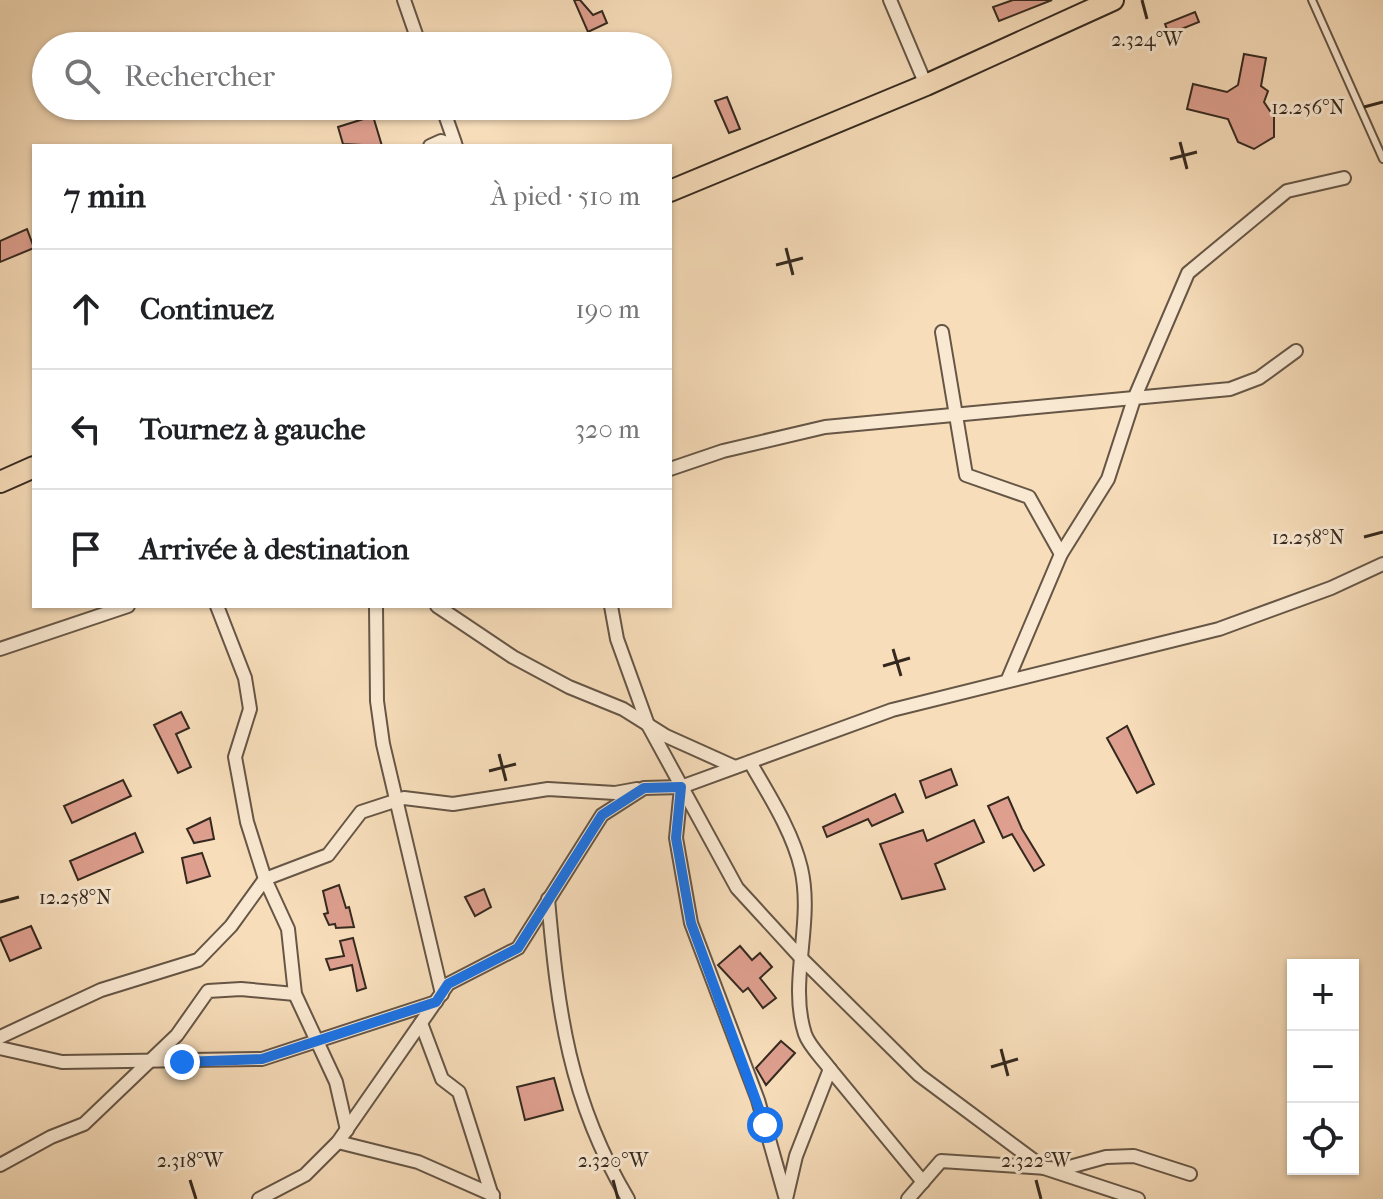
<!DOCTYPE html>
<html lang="fr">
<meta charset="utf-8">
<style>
:root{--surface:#fff;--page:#f6f6f6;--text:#202124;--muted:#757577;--line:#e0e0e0}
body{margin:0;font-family:"IM FELL French Canon",serif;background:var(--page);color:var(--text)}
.controls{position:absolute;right:24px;bottom:24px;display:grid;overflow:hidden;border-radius:0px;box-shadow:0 2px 6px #0004}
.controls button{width:72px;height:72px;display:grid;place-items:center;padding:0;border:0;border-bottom:2px solid var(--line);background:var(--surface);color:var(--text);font:40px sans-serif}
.stop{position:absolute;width:24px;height:24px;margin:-18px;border:6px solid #1a73e8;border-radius:50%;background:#fff}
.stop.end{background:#1a73e8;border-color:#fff;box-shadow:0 2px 8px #0008}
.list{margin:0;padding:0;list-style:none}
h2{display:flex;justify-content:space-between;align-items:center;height:104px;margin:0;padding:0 32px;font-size:34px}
h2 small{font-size:26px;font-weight:400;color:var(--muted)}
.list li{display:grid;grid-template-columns:52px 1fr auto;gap:24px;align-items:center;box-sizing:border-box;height:120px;padding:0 32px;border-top:2px solid var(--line)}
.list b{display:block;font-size:30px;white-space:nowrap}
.list em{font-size:26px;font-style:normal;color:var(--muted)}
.icon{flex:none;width:44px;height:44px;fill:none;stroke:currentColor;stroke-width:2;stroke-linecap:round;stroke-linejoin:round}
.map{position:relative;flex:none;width:1383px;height:1199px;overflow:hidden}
.search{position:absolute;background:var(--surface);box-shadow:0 2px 6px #0004;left:32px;top:32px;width:640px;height:88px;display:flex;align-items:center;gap:20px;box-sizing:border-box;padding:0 28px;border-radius:44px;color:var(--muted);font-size:30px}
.panel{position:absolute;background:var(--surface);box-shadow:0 2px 6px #0004;left:32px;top:144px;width:640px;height:464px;border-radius:0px}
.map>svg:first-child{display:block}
.building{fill:#de9f8e;stroke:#35291f;stroke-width:2}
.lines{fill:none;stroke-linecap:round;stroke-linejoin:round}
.lane-casing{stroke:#665646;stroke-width:10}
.street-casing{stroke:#665646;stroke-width:16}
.primary-casing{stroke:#35291f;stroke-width:24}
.lane{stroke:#fae9d2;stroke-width:6}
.street{stroke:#fae9d2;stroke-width:12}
.primary{stroke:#f7ddba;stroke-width:20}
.route{stroke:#1a73e8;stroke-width:10}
.ticks{fill:none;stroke:#35291f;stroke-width:3}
.ticks-label{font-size:20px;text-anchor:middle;fill:#35291f;stroke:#fae9d2;stroke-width:6;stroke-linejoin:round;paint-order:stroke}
</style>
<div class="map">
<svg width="1383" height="1199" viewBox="0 0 1383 1199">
<rect width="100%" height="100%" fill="#f7ddba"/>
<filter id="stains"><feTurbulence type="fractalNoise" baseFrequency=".0025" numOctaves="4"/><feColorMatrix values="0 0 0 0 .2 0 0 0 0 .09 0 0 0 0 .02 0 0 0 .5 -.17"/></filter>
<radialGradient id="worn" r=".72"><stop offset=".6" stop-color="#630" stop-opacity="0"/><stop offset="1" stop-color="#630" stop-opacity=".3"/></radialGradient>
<g class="building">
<path d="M574 0H580L593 15 602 11 607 23 588 32Z"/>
<path d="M1013 0H1052L999 21 993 7Z"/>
<path d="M1195 12 1199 22 1169 34 1165 24Z"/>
<path d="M1244 54 1266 58 1261 86 1268 91 1264 102 1274 117V137L1254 149 1238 142 1228 119 1187 109 1193 84 1227 92 1238 85Z"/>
<path d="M727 97 740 129 729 133 715 101Z"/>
<path d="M373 116 382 146 343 144 338 127Z"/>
<path d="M27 229 34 248 0 262V241Z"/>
<path d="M181 712 189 728 176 734 191 767 178 773 154 725Z"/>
<path d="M1127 726 1154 784 1137 793 1107 738Z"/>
<path d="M951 769 957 785 926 798 920 781Z"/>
<path d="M123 780 131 796 72 823 64 806Z"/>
<path d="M895 794 903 812 872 826 868 819 827 837 823 827Z"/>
<path d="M1008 797 1022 829 1044 865 1034 871 1012 834 1003 838 988 806Z"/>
<path d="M210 818 214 839 194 843 187 829Z"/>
<path d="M974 820 984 842 935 864 945 889 902 899 880 844 923 830 927 841Z"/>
<path d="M135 833 143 852 78 880 70 861Z"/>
<path d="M202 853 210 876 187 883 182 858Z"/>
<path d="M339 885 346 908 349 907 354 927 336 928 335 924 329 925 324 914 328 913 323 891Z"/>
<path d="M484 889 491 907 475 916 465 897Z"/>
<path d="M31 926 41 948 10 961 0 938Z"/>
<path d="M353 938 366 988 357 991 352 965 330 970 326 959 344 956 340 941Z"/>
<path d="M740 946 752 960 760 953 772 967 760 978 776 998 763 1008 748 988 743 992 718 965Z"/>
<path d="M781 1041 795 1053 766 1085 756 1068Z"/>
<path d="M554 1078 563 1110 525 1120 517 1087Z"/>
</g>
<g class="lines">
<g class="lane-casing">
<path id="lane" d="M1312 0 1383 159"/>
</g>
<g class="street-casing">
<g id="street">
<path d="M404 0 420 46"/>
<path d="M890 0 926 85"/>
<path d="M442 106 455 143"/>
<path d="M430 146 441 141 456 146"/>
<path d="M942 332 966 475 1029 497 1061 554"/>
<path d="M670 469 723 451 825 427 1230 389 1259 378 1296 351"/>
<path d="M217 606 245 678 250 709 235 757 247 822 265 879 288 929 295 994 336 1082 347 1130"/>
<path d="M376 606 377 701 383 744 442 994"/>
<path d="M437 606 513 657 569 687 623 709 666 736 735 767"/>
<path d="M611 606 617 639 648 725 737 888 803 960 919 1075 1044 1168 1138 1199"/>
<path d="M0 649 128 606"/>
<path d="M1008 679 1061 554 1108 479 1134 399 1188 273 1287 191 1344 178"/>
<path d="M750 762C768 794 792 830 801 868 814 923 788 982 805 1034 809 1046 822 1058 830 1069L796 1156 786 1199"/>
<path d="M681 788 676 838 691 923 758 1100 785 1196"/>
<path d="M548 899C558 1012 569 1100 628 1199"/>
<path d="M421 1023 442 1079 459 1092 493 1199"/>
<path d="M0 1037 101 990 198 960 231 926 265 879 328 855 361 812 404 798 453 804 548 789 615 793 637 789"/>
<path d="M0 1048 62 1062 262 1059 436 1002"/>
<path d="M830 1069 923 1182"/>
<path d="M338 1142 418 1162 493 1195"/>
<path d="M0 1165 51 1137 84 1124 177 1035 208 991 241 989 295 994"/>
<path d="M259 1199 305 1175 338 1142 448 984 518 948 602 815 644 788 681 787 892 710 1219 629 1331 588 1383 564"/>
<path d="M908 1199 941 1161 1062 1169 1106 1157 1134 1156 1190 1174"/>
</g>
</g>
<g class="primary-casing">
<g id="primary">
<path d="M670 191 926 85 1113 0"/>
<path d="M0 482 34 467"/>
</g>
</g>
<use href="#lane" class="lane"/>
<use href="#street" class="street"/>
<use href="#primary" class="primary"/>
</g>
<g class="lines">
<path class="route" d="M182 1062 262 1059 436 1002 448 984 518 948 602 815 644 788 681 787 676 838 691 923 765 1125"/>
</g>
<path class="ticks" d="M1142 0 1147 19M1364 107 1383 102M1180 142 1187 169M1170 159 1197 152M786 248 793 275M776 265 803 258M1364 537 1383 532M893 649 901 676M883 666 910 658M499 754 506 781M489 771 516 764M0 902 19 897M1001 1049 1008 1076M991 1067 1018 1059M190 1180 196 1199M613 1180 618 1199M1036 1180 1041 1199"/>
<g class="ticks-label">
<text x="1147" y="46">2.324°W</text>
<text x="1308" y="114">12.256°N</text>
<text x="1308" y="544">12.258°N</text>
<text x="75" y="904">12.258°N</text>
<text x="190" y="1167">2.318°W</text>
<text x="613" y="1167">2.320°W</text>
<text x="1036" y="1167">2.322°W</text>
</g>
<rect width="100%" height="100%" filter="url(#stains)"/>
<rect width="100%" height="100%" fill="url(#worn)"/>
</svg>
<div class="controls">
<button>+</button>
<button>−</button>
<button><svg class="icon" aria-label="locate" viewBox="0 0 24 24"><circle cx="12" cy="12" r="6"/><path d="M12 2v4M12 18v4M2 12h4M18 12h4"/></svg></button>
</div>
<div class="stop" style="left:765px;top:1125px"></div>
<div class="stop end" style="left:182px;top:1062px"></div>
<div class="search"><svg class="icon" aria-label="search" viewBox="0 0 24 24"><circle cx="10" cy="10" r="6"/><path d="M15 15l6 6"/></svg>Rechercher</div>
<section class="panel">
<h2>7 min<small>À pied · 510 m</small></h2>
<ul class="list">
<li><svg class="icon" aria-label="ahead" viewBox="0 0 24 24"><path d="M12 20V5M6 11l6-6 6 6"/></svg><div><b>Continuez</b></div><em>190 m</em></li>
<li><svg class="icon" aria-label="left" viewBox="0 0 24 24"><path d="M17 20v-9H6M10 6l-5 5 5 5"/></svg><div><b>Tournez à gauche</b></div><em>320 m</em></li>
<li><svg class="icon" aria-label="arrive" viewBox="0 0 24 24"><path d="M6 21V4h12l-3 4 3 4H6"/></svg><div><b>Arrivée à destination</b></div></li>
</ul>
</section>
</div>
